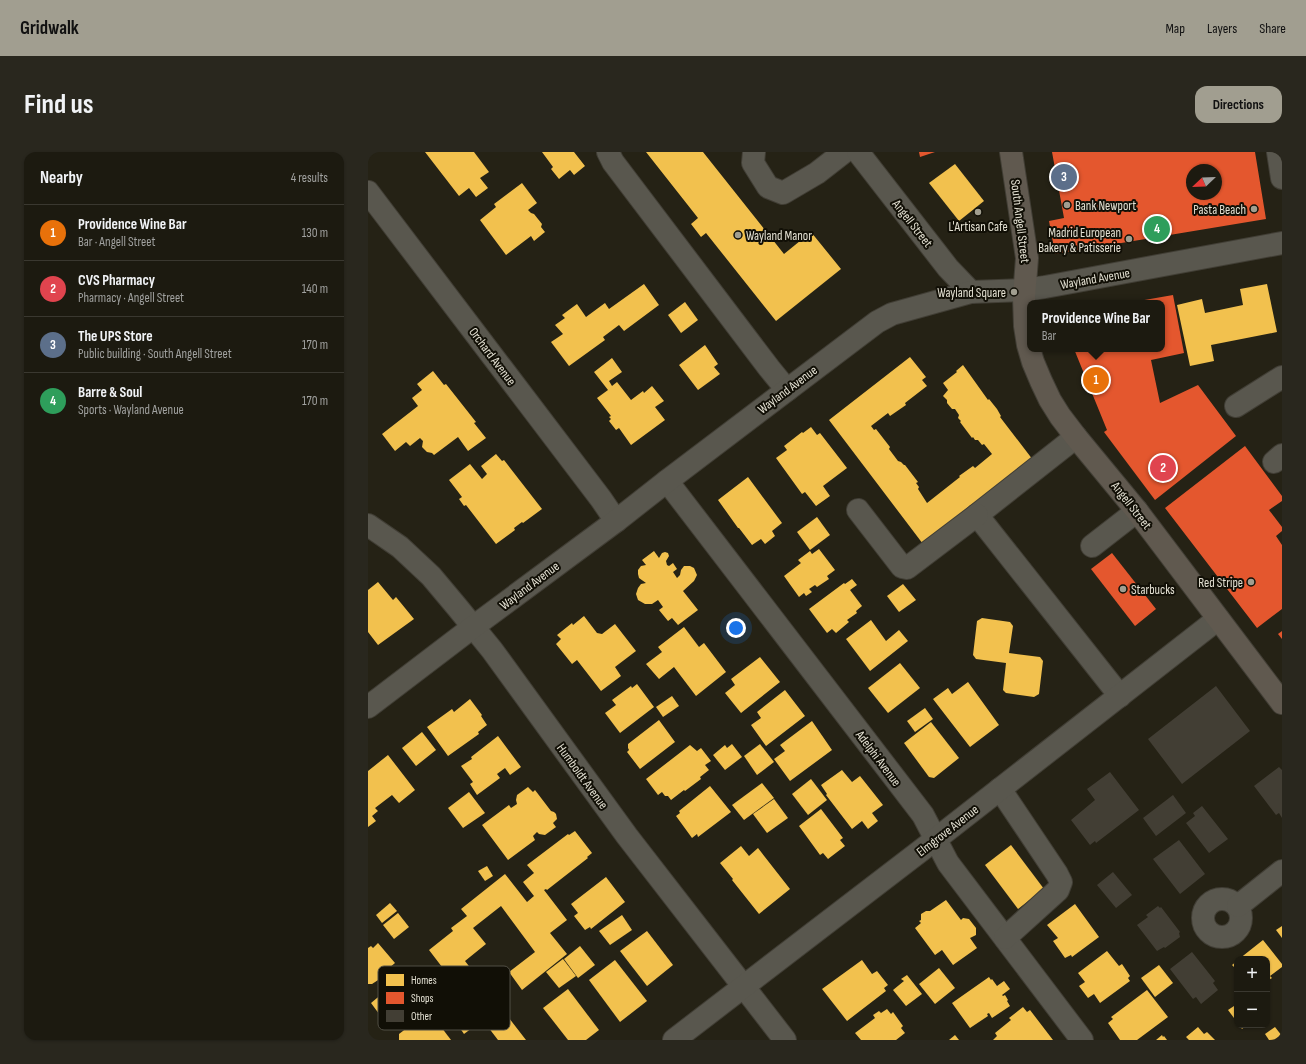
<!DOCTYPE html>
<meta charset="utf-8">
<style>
:root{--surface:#1c1a10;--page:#29271e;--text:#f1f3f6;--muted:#a0a19f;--line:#3a3830;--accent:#a19e90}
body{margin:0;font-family:"Sofia Sans Condensed",sans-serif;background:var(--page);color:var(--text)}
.controls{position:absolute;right:12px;bottom:12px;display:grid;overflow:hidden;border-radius:8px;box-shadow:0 1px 3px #0004}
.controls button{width:36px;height:36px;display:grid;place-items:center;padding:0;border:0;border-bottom:1px solid var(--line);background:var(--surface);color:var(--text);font:20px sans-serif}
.compass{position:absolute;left:818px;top:12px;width:36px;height:36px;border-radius:50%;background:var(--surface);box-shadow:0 1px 3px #0004;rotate:247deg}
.you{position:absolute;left:368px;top:476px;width:14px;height:14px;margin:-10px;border:3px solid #fff;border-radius:50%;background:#1a73e8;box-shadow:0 0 0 6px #1a73e833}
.badge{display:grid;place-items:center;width:26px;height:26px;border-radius:50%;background:var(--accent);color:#fff;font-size:13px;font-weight:700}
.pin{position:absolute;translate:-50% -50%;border:2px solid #fff;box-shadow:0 1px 4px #0006}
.popup{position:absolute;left:659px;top:148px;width:138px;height:52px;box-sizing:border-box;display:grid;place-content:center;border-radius:8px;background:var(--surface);filter:drop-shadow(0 1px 3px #0005);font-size:13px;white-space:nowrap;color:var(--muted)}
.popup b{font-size:15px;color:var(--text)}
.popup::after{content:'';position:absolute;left:50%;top:100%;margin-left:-8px;border:8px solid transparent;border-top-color:var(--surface)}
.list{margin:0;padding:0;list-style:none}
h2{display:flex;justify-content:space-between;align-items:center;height:52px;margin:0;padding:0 16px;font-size:17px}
h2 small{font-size:13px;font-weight:400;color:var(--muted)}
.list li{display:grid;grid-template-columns:26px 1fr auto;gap:12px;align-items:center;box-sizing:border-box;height:56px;padding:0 16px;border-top:1px solid var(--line)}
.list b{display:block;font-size:15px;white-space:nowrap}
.list p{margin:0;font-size:13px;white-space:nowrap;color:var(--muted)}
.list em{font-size:13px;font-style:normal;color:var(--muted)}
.map{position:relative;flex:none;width:914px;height:888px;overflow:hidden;border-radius:12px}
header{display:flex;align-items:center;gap:24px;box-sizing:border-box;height:56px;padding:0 20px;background:var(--accent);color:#111}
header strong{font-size:19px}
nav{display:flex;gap:22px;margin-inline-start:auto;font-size:14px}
.intro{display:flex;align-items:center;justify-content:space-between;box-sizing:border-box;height:96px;padding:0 24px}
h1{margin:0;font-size:28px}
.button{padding:10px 18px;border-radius:12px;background:var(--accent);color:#111;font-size:14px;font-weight:700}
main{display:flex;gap:24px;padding:0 24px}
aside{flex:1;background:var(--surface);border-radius:12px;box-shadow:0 1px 3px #0004}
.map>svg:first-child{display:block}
.homes{fill:#f2c14e}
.shops{fill:#e4572e;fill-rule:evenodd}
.building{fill:#423e34}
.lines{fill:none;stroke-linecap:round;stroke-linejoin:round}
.minor-casing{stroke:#413e35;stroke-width:24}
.major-casing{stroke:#413e35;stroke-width:24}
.minor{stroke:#59574e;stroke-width:22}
.major{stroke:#60594f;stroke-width:22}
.poi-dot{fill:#a19e90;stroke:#110f06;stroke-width:1.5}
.labels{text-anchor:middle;stroke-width:4;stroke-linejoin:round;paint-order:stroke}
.poi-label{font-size:13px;fill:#e4e1d3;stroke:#110f06;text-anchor:end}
.street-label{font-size:13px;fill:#e4e1d3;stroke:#110f06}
.key{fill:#110f06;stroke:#504e44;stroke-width:1}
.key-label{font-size:11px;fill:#e4e1d3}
</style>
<header>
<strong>Gridwalk</strong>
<nav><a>Map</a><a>Layers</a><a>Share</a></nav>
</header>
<div class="intro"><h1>Find us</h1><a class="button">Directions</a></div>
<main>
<aside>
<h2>Nearby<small>4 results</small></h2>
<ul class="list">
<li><span class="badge" style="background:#e8710a">1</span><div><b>Providence Wine Bar</b><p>Bar · Angell Street</p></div><em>130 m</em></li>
<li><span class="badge" style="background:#e0444e">2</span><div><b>CVS Pharmacy</b><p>Pharmacy · Angell Street</p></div><em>140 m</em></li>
<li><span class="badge" style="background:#5c6f8a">3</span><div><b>The UPS Store</b><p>Public building · South Angell Street</p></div><em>170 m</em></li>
<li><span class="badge" style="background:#2e9e5b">4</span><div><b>Barre &amp; Soul</b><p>Sports · Wayland Avenue</p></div><em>170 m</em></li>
</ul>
</aside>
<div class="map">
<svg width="914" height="888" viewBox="0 0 914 888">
<rect width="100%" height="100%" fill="#252215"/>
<g class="homes">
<path d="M57 0H106L121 20 112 26 120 36 108 45 101 36 91 44Z"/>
<path d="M174 0H206L217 14 206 23 202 18 191 27 183 17 185 15Z"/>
<path d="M278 0H335L416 102 443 80 473 117 408 169 338 81 333 85 323 72 330 66Z"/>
<path d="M587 12 616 49 591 69 561 31Z"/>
<path d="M154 31 169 51 160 58 163 61 166 62 174 72 173 75 177 80 166 89 163 84 138 103 112 68 128 55 126 52Z"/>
<path d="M276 132 291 153 256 179 251 173 235 185 237 188 201 214 183 190 195 182 187 173 197 166 194 163 209 152 218 165 237 151 241 157Z"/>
<path d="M899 132 909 180 843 193 846 209 822 214 809 153 834 147 837 161 875 153 872 137Z"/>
<path d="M317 150 330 168 313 181 300 163Z"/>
<path d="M337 193 350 212 346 215 352 222 330 238 311 213Z"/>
<path d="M542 205 558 225 554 228 559 234 537 251 538 253 522 264 520 261 503 274 506 278 508 277 522 295 521 297 530 309 533 310 536 313H537L550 330 548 331 551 335 550 337 559 351 592 325 591 324 605 314 607 316 624 302 616 292 614 293 610 288H607L605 285 604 286 592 270 593 269 590 266 591 263 587 257H584L579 251V248L575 244 580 238 575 231 589 220 588 219 595 213 620 248 621 247 629 257 633 264 632 265 665 308 555 392 461 268Z"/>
<path d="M244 206 254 220 241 229 244 234 249 230 263 248 275 239 276 241 284 234 296 249 287 255 297 268 263 293 251 276 248 278 241 269 243 267 241 265 243 264 229 246 240 238 226 220Z"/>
<path d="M65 219 76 233 78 232 108 270 106 271 118 286 100 299 90 285 66 303 64 301 59 300 54 295 55 289 52 286 42 294 38 290 27 299 14 282 50 254 44 246 54 238 49 232Z"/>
<path d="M443 275 449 283 452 281 479 316 455 334 462 344 448 354 437 340 434 342 408 306 419 298 416 294 434 280 435 281Z"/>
<path d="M128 302 134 309 136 308 174 357 155 371 154 370 146 376 147 378 128 392 98 353 96 354 91 347 94 345 81 328 102 312 114 327 119 322 113 314Z"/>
<path d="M380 325 414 371 404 379 407 384 397 392 393 387 384 393 371 376H370L350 348Z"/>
<path d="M449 365 462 383 442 398 429 380Z"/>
<path d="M451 397 467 418 459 424 461 427 449 435 447 433 441 437 444 440 438 444 436 441 431 445 416 424 433 411 430 408 442 399 444 402Z"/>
<path d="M286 399 291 406 294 401 297 400 300 401 301 404 298 409 299 413 301 414 305 411 309 417 305 420 309 426 312 423 313 418 316 414H322L326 416 329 423 326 429 315 439 330 458 310 473 304 466 300 469 291 458 295 455 290 448 284 452H277L270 448 268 442 270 436 273 432 278 431 271 426 270 422V418L273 414 278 413 274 408Z"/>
<path d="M484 427 489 433 482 438 494 454 488 459 489 461 479 468 481 470 468 481 464 477 459 481 441 457 476 431 477 432Z"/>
<path d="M10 430 25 448 28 445 46 467 10 493 0 480V438Z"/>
<path d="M535 432 548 448 531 460 519 444Z"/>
<path d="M216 464 229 481 234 482 247 472 268 499 247 515 253 524 233 539 209 508 204 512 188 492 193 487 189 483 204 471 205 473Z"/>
<path d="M614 466 642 470 645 474 641 501 672 505 675 509 671 542 666 545 638 541 635 538 638 511 608 507 605 503 609 469Z"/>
<path d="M503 468 518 489 531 478 540 489 502 519 478 487Z"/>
<path d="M316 475 331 495 336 491 358 520 328 544 306 515 291 527 278 512 294 500 290 495Z"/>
<path d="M392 505 412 530 373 561 357 541 367 533 363 527Z"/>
<path d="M532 511 552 536 520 561 500 536Z"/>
<path d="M600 530 631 573 602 595 565 547 580 536 584 542Z"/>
<path d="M269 532 286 555 252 581 237 561 248 553 244 548 263 534 264 536Z"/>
<path d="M417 538 437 564 398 594 383 573 393 566 389 560Z"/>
<path d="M304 544 311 554 295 565 288 555Z"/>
<path d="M102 547 114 563 113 564 119 573 110 580 111 582 80 604 59 575 84 557 86 560Z"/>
<path d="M557 556 565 567 547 580 539 569Z"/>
<path d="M291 568 307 590 272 617 259 600 261 598 260 596V592Z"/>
<path d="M444 569 464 598 422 629 406 607 417 599 412 593Z"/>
<path d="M563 570 591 606 566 626 561 625 536 591Z"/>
<path d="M54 580 68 598 48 614 34 596Z"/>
<path d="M130 584 153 615 142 623 137 616 129 622 132 626 109 643 102 632 105 630 93 614 104 607 103 605Z"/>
<path d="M364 592 374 605 357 618 345 603 357 593 359 596Z"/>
<path d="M392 592 406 610 389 623 376 604Z"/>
<path d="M322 593 329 599 333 596 343 609 337 613 341 618 332 625 333 627 317 639 316 638 303 648 300 644H297L294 640 290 643 278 627Z"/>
<path d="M20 603 47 638 31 651 24 643 7 656 10 659 4 664 8 669 0 675V619Z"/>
<path d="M474 618 484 630 492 624 515 653 504 661 510 669 500 677 494 669 484 677 458 643 459 642 453 633Z"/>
<path d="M443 627 459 648 440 663 424 642Z"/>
<path d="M394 631 406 646 376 668 364 653Z"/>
<path d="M342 634 363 660 330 685 329 682 324 686 308 664 312 661 311 659Z"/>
<path d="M160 635 165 640 167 638 183 659 186 660 188 662 189 667 185 671 188 675 177 683 171 682 169 680 165 684 167 688 140 708 114 673 141 653 143 656 149 652 148 648 149 643Z"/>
<path d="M101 640 117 661 95 676 80 656Z"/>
<path d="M406 647 420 666 399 681 385 662Z"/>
<path d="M453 657 475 686 472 688 477 694 460 707 455 701 452 703 431 674Z"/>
<path d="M207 679 224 701 219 705 220 706 179 738 178 737 176 738 199 768 182 781 199 802 154 838 141 820 167 800 133 754 105 776 118 792 97 809 158 888H130L61 798 85 779 83 776 99 764 93 757 137 722 159 750 166 744 155 730 166 721 159 713 200 682 201 683Z"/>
<path d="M643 693 676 737 650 757 617 713Z"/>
<path d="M373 694 381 704 390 696 422 737 391 762 364 728 365 727 352 711Z"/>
<path d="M119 714 125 724 117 729 110 719Z"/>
<path d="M238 725 257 750 223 777 222 775 217 778 206 764 210 761 203 752Z"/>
<path d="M578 748 593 768 595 766 601 767 608 776V783L602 786 609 796 585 813 574 798 567 803 547 776 553 771 551 769 553 768V762L558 759H562Z"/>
<path d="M22 751 29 759 14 771 8 763Z"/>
<path d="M707 752 731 785 704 805 703 803 697 806 685 789 690 786 679 773Z"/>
<path d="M30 761 41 775 26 787 15 773Z"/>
<path d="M254 763 264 778 242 793 231 779Z"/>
<path d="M914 774V786L908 778Z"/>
<path d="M279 779 305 813 279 834 252 799Z"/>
<path d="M895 788 914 812V815L902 824 904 826 899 829V807H871Z"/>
<path d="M10 791 27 811 21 816 24 819 4 832H0V796L3 794 5 796Z"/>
<path d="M212 794 227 813 210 826 196 807Z"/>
<path d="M739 799 751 814 754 812 762 824 760 826 762 829 732 851 726 842 720 846 711 834 717 830 710 821Z"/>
<path d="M195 807 208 824 191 836 178 820Z"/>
<path d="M247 808 279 849 252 870 221 828Z"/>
<path d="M494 808 504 822 509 819 520 833 516 836 518 839 479 869 454 837Z"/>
<path d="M869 809V818L864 813Z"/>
<path d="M791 813 805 831 787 845 773 826Z"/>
<path d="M571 816 587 836 567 852 551 832Z"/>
<path d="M539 823 554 842 538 854 525 838 536 829 533 827Z"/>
<path d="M43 824 58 844 46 853 45 858 37 864 34 863 20 874 3 851 15 841 16 835 24 829 31 828 33 831Z"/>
<path d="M80 825 88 837 71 850 62 838Z"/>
<path d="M621 825 623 828 624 827 629 834 636 829 642 837 634 843 635 844 637 843 640 848 639 849 642 854 624 866 621 861 619 862 620 864 602 876 584 851Z"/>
<path d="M200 837 231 878 218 888H200L175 856Z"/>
<path d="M779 838 800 865 769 888H752L740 871 745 867 743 865Z"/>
<path d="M869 852V870L860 858Z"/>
<path d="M655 855 659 860 662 858 685 888H625L629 884 627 881 643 868 641 866Z"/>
<path d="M519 857 523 862 525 860 535 874 533 876 537 881 528 888H493L487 881 507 866 505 863 511 859 513 861Z"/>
<path d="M61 859 83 888H31V882Z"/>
<path d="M105 860 112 870 96 882 89 872Z"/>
<path d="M871 873H879L874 877Z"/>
<path d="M830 875 836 882 839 880 847 888H821L818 885Z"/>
<path d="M907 875 914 884V888H901L897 882Z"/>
<path d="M587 883 591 888H581Z"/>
<path d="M794 883 795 885 796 884 799 888H788Z"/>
</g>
<g class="shops">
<path d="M551 0H567L552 5Z"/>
<path d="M684 0H887L898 67 687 102 681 69 696 66ZM824 18H848V42H824Z"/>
<path d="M805 143 816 201 783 208 792 251 830 233 868 284 787 348 736 280 739 278 706 197H794V151L765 150Z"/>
<path d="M877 294 914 344V349L901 358 914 375V379L908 384 914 393V457L889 476 797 356Z"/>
<path d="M744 401 788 457 767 474 723 417Z"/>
<path d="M914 479V487L910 482Z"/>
</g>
<g class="building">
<path d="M848 534 882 579 814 632 780 587Z"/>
<path d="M911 615 914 618V666L911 661 908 663 886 634Z"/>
<path d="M742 620 771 658 728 691 727 689 722 693 703 668 727 648 719 637Z"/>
<path d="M805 643 818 661 788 684 775 666Z"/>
<path d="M834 654 860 687 841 701 818 671 827 664 825 661Z"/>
<path d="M811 688 837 722 812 742 785 707Z"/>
<path d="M745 720 764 743 748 756 729 733Z"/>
<path d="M790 754 792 756 793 755 812 780 811 781 812 785 797 796 796 795 789 799 769 773 780 765 778 763Z"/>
<path d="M824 800 847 829 845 831 850 838 833 852 828 845 825 847 802 817Z"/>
</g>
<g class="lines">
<g class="minor-casing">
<g id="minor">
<path d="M240 0 245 10 401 216 419 238"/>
<path d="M386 0 385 11 400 35 415 41 449 21 476 0"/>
<path d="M490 0 580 116 603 140"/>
<path d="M910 0 914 26"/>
<path d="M0 40 233 347 248 369"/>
<path d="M868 254 914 225"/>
<path d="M708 285 609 363 752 544"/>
<path d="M906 310 914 303"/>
<path d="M299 329 555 663 580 711 714 888"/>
<path d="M490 358 534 415 539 416 609 363"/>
<path d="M0 373 32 395 63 424 89 455 124 498 259 684 417 888"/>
<path d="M724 394 769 359"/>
<path d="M0 555 105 475 248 369 299 329 509 170 524 162 603 140 657 138 677 135 914 91"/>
<path d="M632 637 689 722 693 730 690 738 637 786"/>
<circle cx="854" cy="766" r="19"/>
<path d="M870 754 914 719"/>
<path d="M306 888 568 687 850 467"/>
</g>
</g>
<g class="major-casing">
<path id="major" d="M643 0 659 106 656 145 657 174 660 193 665 210 673 229 682 248 692 264 708 285 769 359 914 551"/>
</g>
<use href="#minor" class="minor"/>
<use href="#major" class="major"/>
</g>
<g class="poi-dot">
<circle cx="699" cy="53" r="4"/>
<circle cx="886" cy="57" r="4"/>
<circle cx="610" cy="60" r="4"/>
<circle cx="370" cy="83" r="4"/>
<circle cx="761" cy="87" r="4"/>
<circle cx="646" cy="140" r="4"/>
<circle cx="883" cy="430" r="4"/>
<circle cx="755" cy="437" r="4"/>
</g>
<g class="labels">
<g class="poi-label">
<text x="707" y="58" text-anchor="start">Bank Newport</text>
<text x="878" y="62">Pasta Beach</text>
<text x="610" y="79" text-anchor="middle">L'Artisan Cafe</text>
<text x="753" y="85">Madrid European<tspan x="753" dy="15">Bakery &amp; Patisserie</tspan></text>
<text x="378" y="88" text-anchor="start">Wayland Manor</text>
<text x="638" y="145">Wayland Square</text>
<text x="875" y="435">Red Stripe</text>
<text x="763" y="442" text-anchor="start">Starbucks</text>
</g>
<g class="street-label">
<text transform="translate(653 69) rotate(83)" y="5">South Angell Street</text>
<text transform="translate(545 71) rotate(52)" y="5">Angell Street</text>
<text transform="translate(727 126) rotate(-10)" y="5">Wayland Avenue</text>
<text transform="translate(125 204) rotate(53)" y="5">Orchard Avenue</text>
<text transform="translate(419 237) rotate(-37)" y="5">Wayland Avenue</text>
<text transform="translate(764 353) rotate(52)" y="5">Angell Street</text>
<text transform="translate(161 433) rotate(-37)" y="5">Wayland Avenue</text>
<text transform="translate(511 606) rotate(53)" y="5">Adelphi Avenue</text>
<text transform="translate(215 624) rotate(54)" y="5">Humboldt Avenue</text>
<text transform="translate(579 678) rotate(-38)" y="5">Elmgrove Avenue</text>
</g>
</g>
<rect x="10" y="814" width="132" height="64" rx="6" class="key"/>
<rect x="18" y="822" width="18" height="12" fill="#f2c14e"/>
<rect x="18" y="840" width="18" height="12" fill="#e4572e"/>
<rect x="18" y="858" width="18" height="12" fill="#423e34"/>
<g class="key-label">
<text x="43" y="832">Homes</text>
<text x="43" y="850">Shops</text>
<text x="43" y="868">Other</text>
</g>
</svg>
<div class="controls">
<button>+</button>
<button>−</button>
</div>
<svg class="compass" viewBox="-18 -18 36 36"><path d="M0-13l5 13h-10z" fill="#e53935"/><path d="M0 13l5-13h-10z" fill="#a0a19f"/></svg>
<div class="you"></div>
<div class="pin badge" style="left:728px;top:228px;background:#e8710a">1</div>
<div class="popup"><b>Providence Wine Bar</b>Bar</div>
<div class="pin badge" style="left:795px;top:316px;background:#e0444e">2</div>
<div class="pin badge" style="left:696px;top:25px;background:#5c6f8a">3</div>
<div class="pin badge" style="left:789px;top:77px;background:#2e9e5b">4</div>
</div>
</main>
